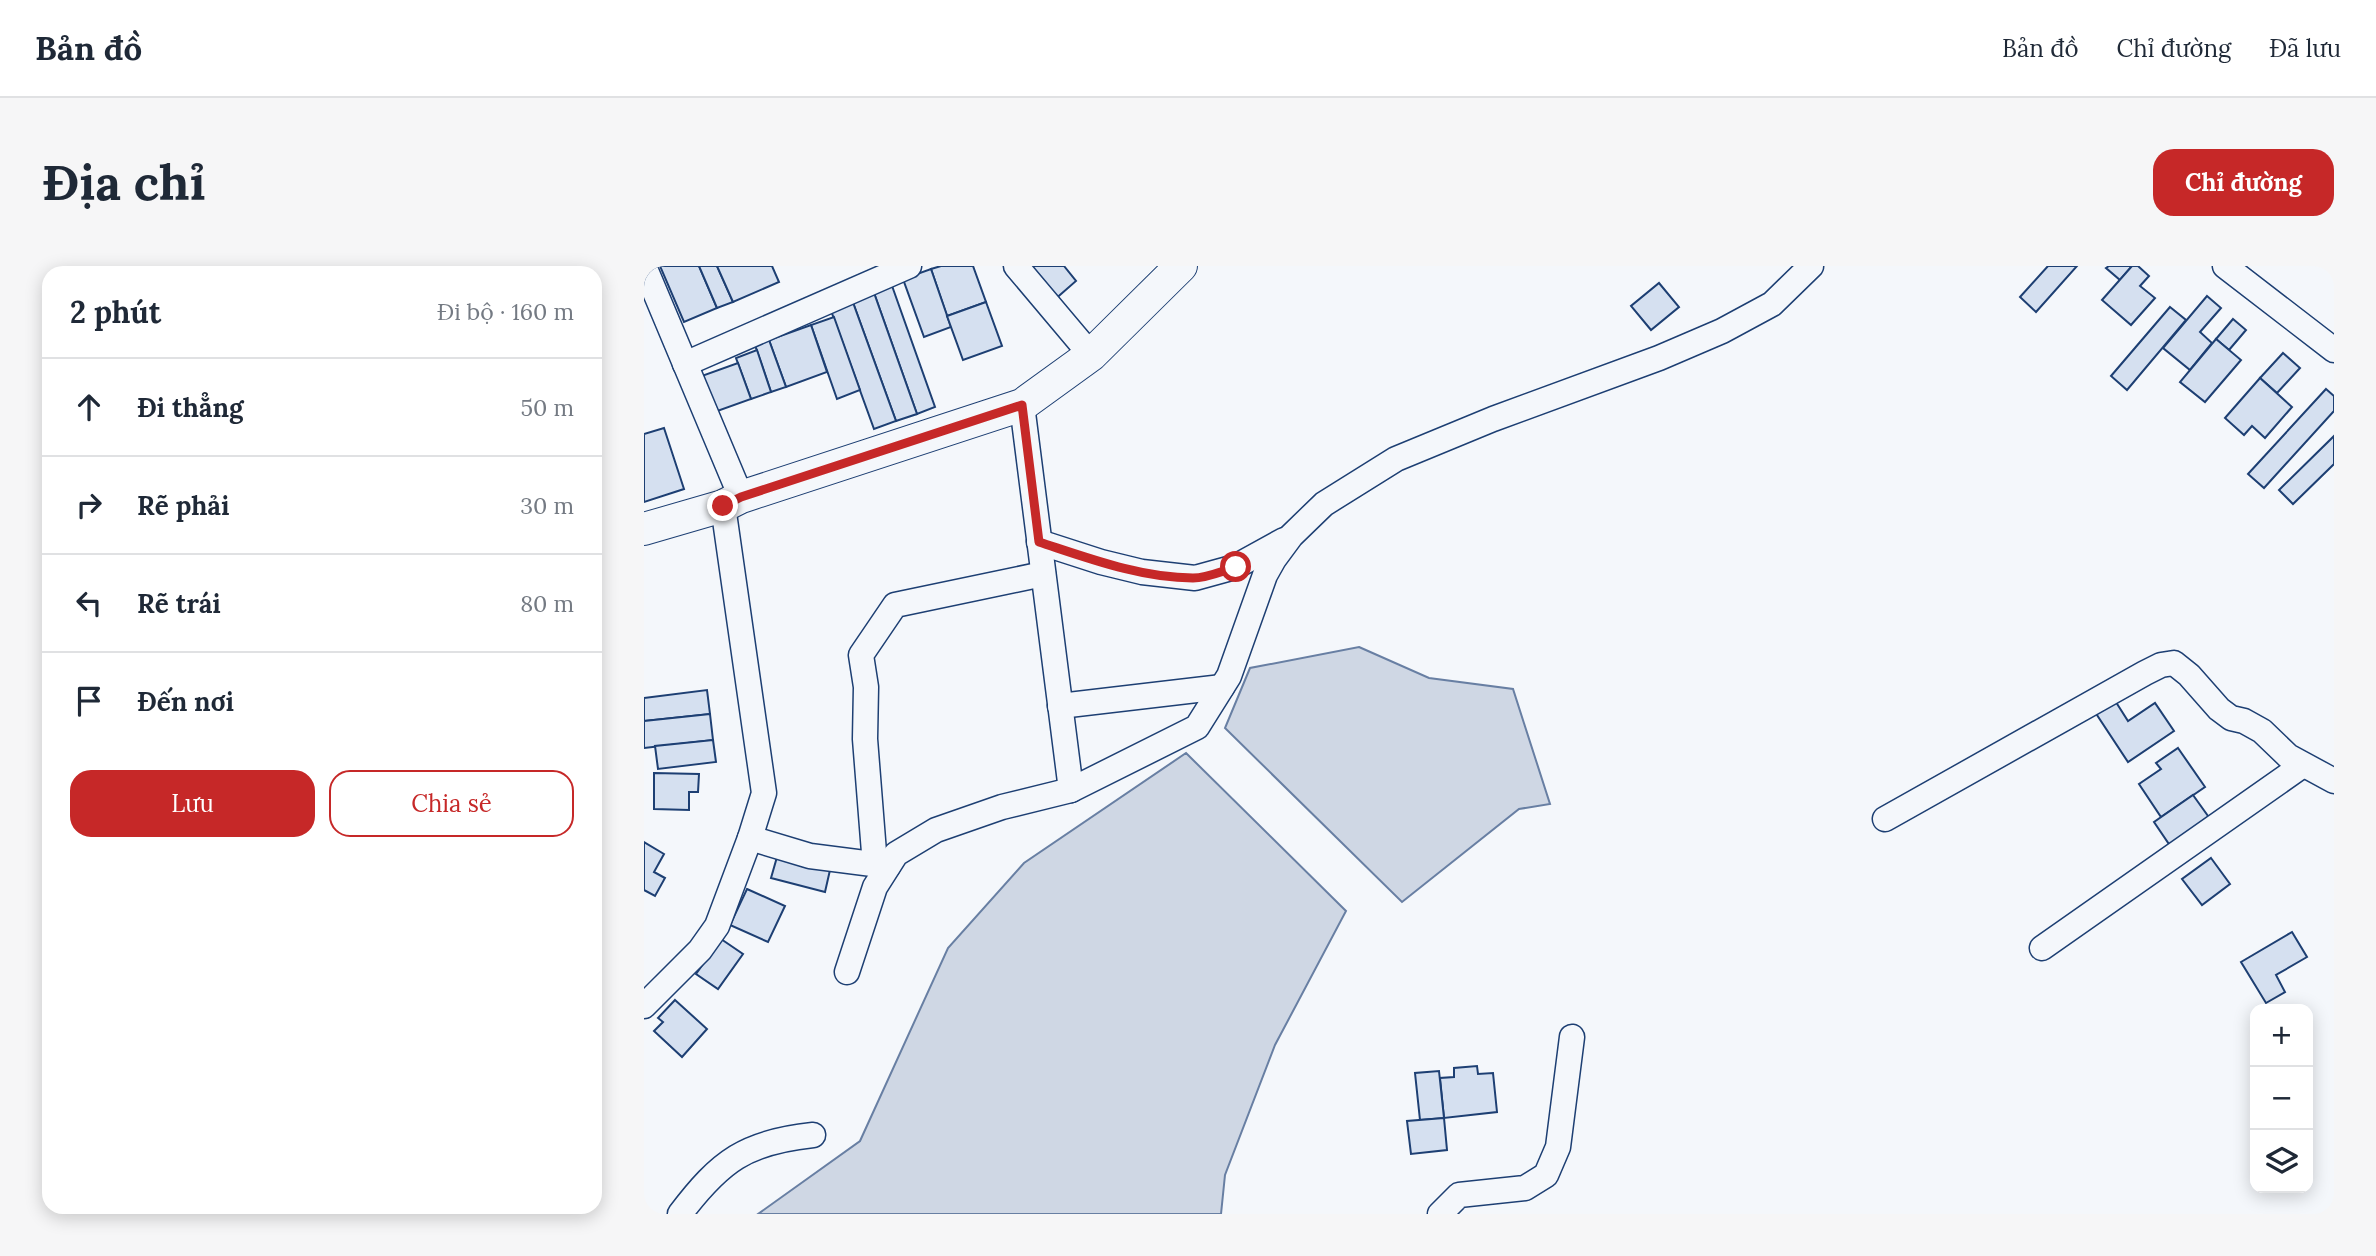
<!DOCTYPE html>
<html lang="vi">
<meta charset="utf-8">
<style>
:root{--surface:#fff;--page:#f6f6f7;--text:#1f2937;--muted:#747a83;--line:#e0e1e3;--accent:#c62828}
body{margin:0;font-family:Lora,serif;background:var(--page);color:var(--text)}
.controls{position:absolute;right:21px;bottom:21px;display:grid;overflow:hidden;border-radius:14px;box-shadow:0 4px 18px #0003}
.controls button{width:63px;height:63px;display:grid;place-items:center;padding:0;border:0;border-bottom:2px solid var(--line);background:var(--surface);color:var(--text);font:35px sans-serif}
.stop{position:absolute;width:21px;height:21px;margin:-16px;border:5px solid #c62828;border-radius:50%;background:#fff}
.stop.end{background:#c62828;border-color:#fff;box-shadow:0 2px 7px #0008}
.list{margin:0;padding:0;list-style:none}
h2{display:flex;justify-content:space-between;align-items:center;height:91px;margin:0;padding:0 28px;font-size:30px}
h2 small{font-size:23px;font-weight:400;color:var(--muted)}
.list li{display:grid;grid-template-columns:46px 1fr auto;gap:21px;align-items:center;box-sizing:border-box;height:98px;padding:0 28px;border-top:2px solid var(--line)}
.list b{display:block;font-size:26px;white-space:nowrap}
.list em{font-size:23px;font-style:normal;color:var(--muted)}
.actions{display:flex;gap:14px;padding:21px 28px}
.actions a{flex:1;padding:16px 0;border:2px solid var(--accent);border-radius:21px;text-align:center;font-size:24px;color:var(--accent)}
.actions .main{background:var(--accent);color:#fff}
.icon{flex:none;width:38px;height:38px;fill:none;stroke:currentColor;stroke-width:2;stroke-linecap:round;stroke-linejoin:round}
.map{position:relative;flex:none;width:1690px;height:948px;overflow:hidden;border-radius:21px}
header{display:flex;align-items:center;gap:42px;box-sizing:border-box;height:98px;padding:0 35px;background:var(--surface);border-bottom:2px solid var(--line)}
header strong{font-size:33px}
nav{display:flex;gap:38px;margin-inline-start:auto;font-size:24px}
.intro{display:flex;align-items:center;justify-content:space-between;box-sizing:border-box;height:168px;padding:0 42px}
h1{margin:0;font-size:49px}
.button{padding:18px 32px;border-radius:21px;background:var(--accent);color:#fff;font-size:24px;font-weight:700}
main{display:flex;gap:42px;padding:0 42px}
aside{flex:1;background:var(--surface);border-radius:21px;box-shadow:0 4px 18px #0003}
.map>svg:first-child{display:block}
.water{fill:#cfd7e4;stroke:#687fa3;stroke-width:2}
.building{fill:#d5e0f0;stroke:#1d3f73;stroke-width:2}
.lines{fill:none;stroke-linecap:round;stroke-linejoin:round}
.minor-casing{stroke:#1d3f73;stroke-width:27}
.tertiary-casing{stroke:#1d3f73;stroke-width:34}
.minor{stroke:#f4f7fb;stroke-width:24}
.tertiary{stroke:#f4f7fb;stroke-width:32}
.route{stroke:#c62828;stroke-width:9}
</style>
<header>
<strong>Bản đồ</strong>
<nav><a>Bản đồ</a><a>Chỉ đường</a><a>Đã lưu</a></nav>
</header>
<div class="intro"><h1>Địa chỉ</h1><a class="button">Chỉ đường</a></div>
<main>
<aside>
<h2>2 phút<small>Đi bộ · 160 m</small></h2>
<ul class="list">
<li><svg class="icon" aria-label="ahead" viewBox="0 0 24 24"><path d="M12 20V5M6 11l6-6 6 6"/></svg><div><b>Đi thẳng</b></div><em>50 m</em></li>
<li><svg class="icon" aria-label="right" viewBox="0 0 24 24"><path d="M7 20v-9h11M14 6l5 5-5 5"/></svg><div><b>Rẽ phải</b></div><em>30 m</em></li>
<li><svg class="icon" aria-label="left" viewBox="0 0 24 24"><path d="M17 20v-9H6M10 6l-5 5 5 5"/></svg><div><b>Rẽ trái</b></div><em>80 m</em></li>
<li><svg class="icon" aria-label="arrive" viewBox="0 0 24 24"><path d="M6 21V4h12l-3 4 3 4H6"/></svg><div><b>Đến nơi</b></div></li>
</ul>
<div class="actions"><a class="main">Lưu</a><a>Chia sẻ</a></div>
</aside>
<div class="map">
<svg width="1690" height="948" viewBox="0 0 1690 948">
<rect width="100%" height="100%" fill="#f4f7fb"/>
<g class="water">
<path d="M715 381 785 412 869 423 906 538 875 543 758 636 581 462 606 402Z"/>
<path d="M542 487 702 645 631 779 581 909 577 948H114L216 875 304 682 380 597Z"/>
</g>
<g class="building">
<path d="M16 0H55L73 42 40 56Z"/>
<path d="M55 0H73L89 36 73 42Z"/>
<path d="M73 0H128L135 16 89 36Z"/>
<path d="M297 0H329L342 36 303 50 287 3Z"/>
<path d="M379 0H420L432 15 409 35Z"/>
<path d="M1404 0H1433L1392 46 1376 31Z"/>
<path d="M1465 0H1488L1476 14 1462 2Z"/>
<path d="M1488 0H1494L1505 10 1496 20 1511 32 1487 59 1458 34Z"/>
<path d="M287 3 307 61 280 71 259 13Z"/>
<path d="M247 17 291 141 273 148 229 24Z"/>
<path d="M1015 17 1035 41 1007 64 987 40Z"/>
<path d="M229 24 273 148 252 155 207 31Z"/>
<path d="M1563 30 1577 42 1556 66 1568 77 1546 104 1519 82Z"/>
<path d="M207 31 252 155 230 163 185 39Z"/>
<path d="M342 36 358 80 319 94 303 50Z"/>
<path d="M1526 41 1542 54 1483 124 1467 110Z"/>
<path d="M190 51 216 124 193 133 167 59Z"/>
<path d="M1589 53 1602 64 1585 84 1572 73Z"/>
<path d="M167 59 183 106 142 121 125 74Z"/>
<path d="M1572 73 1597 94 1561 136 1536 116Z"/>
<path d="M125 74 142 121 127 126 111 79Z"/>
<path d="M113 84 127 126 107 133 92 92Z"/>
<path d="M1639 87 1656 102 1633 127 1616 112Z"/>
<path d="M94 97 107 133 65 148 52 112Z"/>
<path d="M1616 112 1648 141 1621 172 1608 160 1600 169 1581 152Z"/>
<path d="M1682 123 1690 130V145L1620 222 1604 208Z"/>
<path d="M20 162 40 223 0 236V168Z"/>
<path d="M1690 170V198L1649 238 1635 224Z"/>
<path d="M63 424 66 448 0 455V432Z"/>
<path d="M1470 433 1484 455 1511 437 1530 465 1484 496 1451 446Z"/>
<path d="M66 448 69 474 0 482V455Z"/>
<path d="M69 474 72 496 14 503 11 480Z"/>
<path d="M1534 482 1561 521 1517 551 1495 518 1517 503 1512 497Z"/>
<path d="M10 507 55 508 54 526H45V544L10 543Z"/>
<path d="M1549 529 1569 557 1529 584 1510 556Z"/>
<path d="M0 576 20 588 10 606 21 612 11 630 0 624Z"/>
<path d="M133 591 186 604 181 626 127 612Z"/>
<path d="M1567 592 1586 618 1558 639 1538 613Z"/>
<path d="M103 623 141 640 124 676 86 659Z"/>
<path d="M1648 666 1663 691 1632 709 1641 726 1622 737 1597 696Z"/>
<path d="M77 673 99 688 74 723 52 708Z"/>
<path d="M31 734 63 763 38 791 10 765 19 756 14 752Z"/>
<path d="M833 800 834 808 849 807 853 846 800 852 796 812 810 811V802Z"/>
<path d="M795 805 800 852 776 854 771 807Z"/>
<path d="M800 852 803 884 767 888 763 855Z"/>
</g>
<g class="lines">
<g class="minor-casing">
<g id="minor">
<path d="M0 0 97 231"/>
<path d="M372 0 447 89"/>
<path d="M1581 0 1690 84"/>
<path d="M41 98 265 0"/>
<path d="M378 139 427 524"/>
<path d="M395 276 457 296 498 306 551 312 591 301 640 274"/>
<path d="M416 440 578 421"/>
<path d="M1241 553 1501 407 1517 399 1530 397 1545 409 1575 443 1587 452 1600 455 1618 465 1644 490 1690 515"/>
<path d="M106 572 166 590 244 600"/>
<path d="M231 599 221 473 222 421 217 389 251 339 399 308"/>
<path d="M1398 682 1659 499"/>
<path d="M203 706 231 621 252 588 292 564 358 541 427 524 553 461 585 410 621 309 630 293 647 270 680 238 752 193 849 153 1015 92 1078 65 1128 38 1167 0"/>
<path d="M0 740 56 684 73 660 106 572 120 527 79 240"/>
<path d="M36 948C76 895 102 876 169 869"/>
<path d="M796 948 815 929 881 922 902 909 914 881 928 771"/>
</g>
</g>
<g class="tertiary-casing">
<path id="tertiary" d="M0 263 79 240 97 231 378 139 447 89 537 0"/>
</g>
<use href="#minor" class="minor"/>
<use href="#tertiary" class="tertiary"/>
</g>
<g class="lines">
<path class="route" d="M79 240 97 231 378 139 395 276C444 292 497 312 549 312 563 312 578 305 592 301"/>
</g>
</svg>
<div class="controls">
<button>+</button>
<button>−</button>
<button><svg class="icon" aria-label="layers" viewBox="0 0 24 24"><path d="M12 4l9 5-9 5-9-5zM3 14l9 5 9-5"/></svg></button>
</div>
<div class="stop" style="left:592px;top:301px"></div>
<div class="stop end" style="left:79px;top:240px"></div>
</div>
</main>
